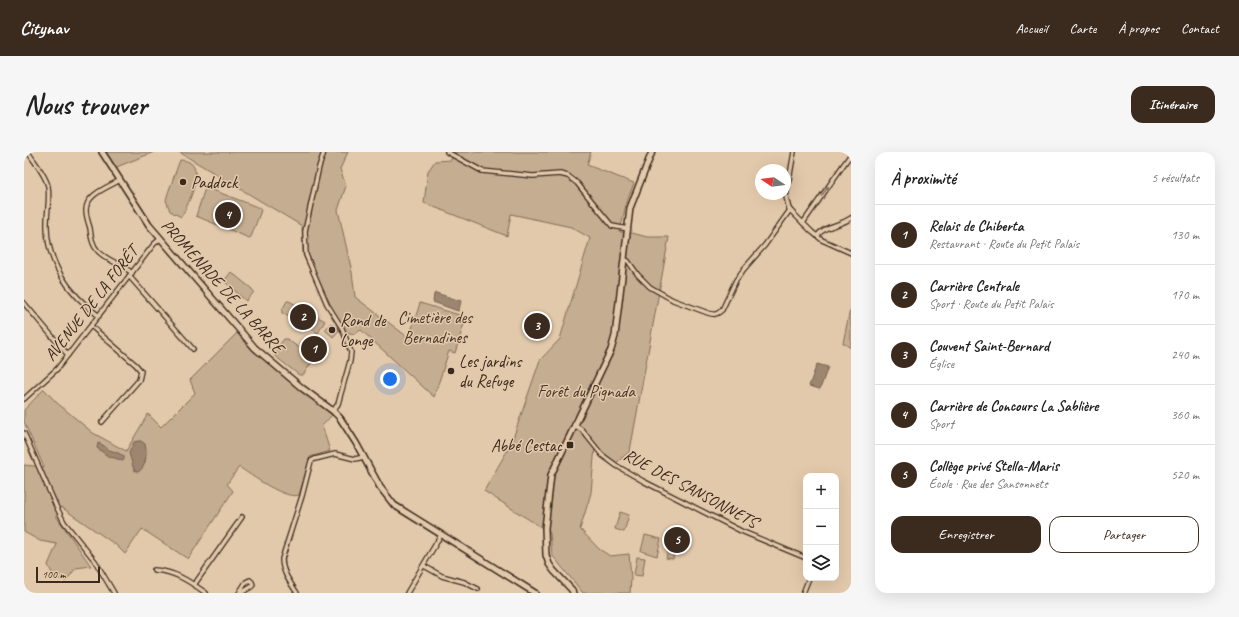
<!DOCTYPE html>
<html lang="fr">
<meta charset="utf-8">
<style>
:root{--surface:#fff;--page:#f6f6f6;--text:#222;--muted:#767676;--line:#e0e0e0;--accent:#3b2a1e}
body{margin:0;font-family:Caveat,sans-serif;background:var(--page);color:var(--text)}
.controls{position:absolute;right:12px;bottom:12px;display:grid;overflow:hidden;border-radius:8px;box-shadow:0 4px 16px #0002}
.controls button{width:36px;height:36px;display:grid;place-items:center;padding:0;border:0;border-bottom:1px solid var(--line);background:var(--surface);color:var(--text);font:20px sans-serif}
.compass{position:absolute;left:731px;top:12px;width:36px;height:36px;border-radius:50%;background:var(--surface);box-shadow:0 4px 16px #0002;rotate:283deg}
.scale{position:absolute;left:12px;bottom:10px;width:64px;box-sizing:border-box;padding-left:4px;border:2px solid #3b2a1e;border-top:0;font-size:11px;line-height:14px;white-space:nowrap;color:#3b2a1e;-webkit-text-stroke:3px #e3c9ab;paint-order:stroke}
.you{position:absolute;left:366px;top:227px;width:14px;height:14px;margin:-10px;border:3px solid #fff;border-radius:50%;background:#1a73e8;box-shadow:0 0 0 6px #1a73e833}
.badge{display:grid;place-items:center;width:26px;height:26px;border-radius:50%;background:var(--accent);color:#fff;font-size:13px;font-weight:700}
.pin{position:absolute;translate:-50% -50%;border:2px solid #fff;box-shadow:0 1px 4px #0006}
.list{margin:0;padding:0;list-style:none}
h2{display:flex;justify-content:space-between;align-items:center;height:52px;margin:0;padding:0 16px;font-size:17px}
h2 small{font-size:13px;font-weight:400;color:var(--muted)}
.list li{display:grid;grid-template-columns:26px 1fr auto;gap:12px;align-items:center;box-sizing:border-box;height:60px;padding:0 16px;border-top:1px solid var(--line)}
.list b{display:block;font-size:15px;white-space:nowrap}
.list p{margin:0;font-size:13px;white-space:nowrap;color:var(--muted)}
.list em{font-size:13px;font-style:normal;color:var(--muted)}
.actions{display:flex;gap:8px;padding:12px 16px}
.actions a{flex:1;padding:9px 0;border:1px solid var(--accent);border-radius:12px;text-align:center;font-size:14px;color:var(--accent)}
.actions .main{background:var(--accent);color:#fff}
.icon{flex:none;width:22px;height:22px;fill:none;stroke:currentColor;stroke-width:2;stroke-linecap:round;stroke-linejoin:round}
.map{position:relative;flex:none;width:827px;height:441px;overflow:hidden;border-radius:12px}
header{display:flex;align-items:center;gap:24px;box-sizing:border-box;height:56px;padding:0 20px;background:var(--accent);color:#fff}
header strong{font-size:19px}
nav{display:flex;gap:22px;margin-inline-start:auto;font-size:14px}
.intro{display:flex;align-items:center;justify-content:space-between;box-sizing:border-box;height:96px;padding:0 24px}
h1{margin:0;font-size:28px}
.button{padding:10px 18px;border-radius:12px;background:var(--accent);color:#fff;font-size:14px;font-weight:700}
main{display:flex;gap:24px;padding:0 24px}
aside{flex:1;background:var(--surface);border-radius:12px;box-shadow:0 4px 16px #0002}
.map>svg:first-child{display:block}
.green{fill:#c5ad91;stroke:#806c58}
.water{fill:#9d8670;stroke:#76614f}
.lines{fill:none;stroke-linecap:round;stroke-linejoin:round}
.street-casing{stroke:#3b2a1e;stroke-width:6}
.secondary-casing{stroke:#3b2a1e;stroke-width:8}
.street{stroke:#e3c9ab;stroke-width:3.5}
.secondary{stroke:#e3c9ab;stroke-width:5}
.oneway{stroke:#87725d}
.poi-dot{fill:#3b2a1e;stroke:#e3c9ab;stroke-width:1.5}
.labels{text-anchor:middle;stroke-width:3;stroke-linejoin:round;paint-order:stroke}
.poi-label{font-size:17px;fill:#3b2a1e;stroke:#e3c9ab;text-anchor:start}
.street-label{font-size:17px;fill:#3b2a1e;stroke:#e3c9ab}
.park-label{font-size:17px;fill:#49372a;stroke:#e3c9ab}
</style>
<header>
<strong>Citynav</strong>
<nav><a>Accueil</a><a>Carte</a><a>À propos</a><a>Contact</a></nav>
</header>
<div class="intro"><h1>Nous trouver</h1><a class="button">Itinéraire</a></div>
<main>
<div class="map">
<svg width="827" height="441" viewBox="0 0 827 441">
<rect width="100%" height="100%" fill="#e3c9ab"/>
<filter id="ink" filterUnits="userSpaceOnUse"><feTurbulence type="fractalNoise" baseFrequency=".025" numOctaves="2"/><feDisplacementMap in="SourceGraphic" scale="8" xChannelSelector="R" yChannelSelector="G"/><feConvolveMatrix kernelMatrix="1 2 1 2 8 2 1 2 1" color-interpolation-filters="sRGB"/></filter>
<g filter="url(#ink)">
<g class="green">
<path d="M79 0H130L90 16Z"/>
<path d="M155 0H324L316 17 322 34 314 58 328 120 331 145 385 186 396 151 442 165 431 201 425 199 410 245 337 178 330 182 315 178 309 185 301 178 307 171 315 178 279 103 278 74Z"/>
<path d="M431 0H567L563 13 610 31 602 52 596 80 608 81 623 85H645L606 299 592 311 571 294 567 341 556 377 575 397 586 404 605 402 607 426 606 441H559L528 403 526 381 460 339 487 292 516 208 536 187 566 86 547 75 487 62 483 84 400 51 404 19 411 9 427 8Z"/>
<path d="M156 8C186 8 165 52 157 65L146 59 142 48 144 41Z"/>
<path d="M183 37H186L236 56 237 58 236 61 227 85 225 86 172 64 180 39Z"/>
<path d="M207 120 228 137 230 140 222 149 200 129Z"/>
<path d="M263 149H265L301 169 294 181 258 161V158Z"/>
<path d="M827 158V196L819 191 825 162Z"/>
<path d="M213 181 228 198 308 263 298 274 306 299 286 305 275 343C261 348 227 323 215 315L203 332 209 339 164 407 118 377 101 402 92 393 37 355 32 364 67 414 52 416 42 429 30 425 24 413 33 392 16 389 0 380V313L20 315 0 270V258L20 237 32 250 69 281 102 299 124 262 137 275 171 241 166 228Z"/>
<path d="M260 187H263L287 205 288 210 279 223H275L251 204 250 200Z"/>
<path d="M596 360 605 363 600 380 591 377Z"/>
<path d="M621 383 637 387 633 404 617 399Z"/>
<path d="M646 390 652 391 649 407 642 406Z"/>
<path d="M613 405 621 406 618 424 610 423Z"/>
</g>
<g class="water">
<path d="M412 141 437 149 435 158 434 159 409 150 410 142Z"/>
<path d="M793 212 804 215 796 237 785 234Z"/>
<path d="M114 289H117L121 292C123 300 123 315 114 320L110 318 105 301 110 290Z"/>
<path d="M74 291 79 293 85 298 92 300 100 304V308L98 309 91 306 85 305 73 296Z"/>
</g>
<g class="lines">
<g class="street-casing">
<g id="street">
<path d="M4 0C11 11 21 22 24 34 26 46 23 59 23 71 22 110 45 142 75 164"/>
<path d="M300 0 295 15 281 79 282 103 303 152 318 176 327 200 326 209 314 252 309 259"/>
<path d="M423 0 458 19 509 24 536 22 544 24 553 31 588 74 604 77"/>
<path d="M770 0 762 45 765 57 788 80 798 88 827 101"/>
<path d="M96 28C85 35 62 42 62 58 62 64 64 70 66 76 67 84 68 93 74 99 83 109 98 112 108 121"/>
<path d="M779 71 827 2"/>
<path d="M793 84C801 73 816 74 827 66"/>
<path d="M600 107 604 109 614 123 626 135 649 148 684 161C690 163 693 163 698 158L712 128 720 117 741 93 766 58"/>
<path d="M105 124 169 197"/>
<path d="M0 151 44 203"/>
<path d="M67 174 112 213 117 219 115 228 78 270"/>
<path d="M0 247 33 217 44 203 130 92 136 87"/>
<path d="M550 273 558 278 578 303 593 314 619 329 717 379 782 406"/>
<path d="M0 281 32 354 40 370 71 409 90 441"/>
<path d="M400 414 418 424 440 430 454 437"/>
<path d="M130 418C151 419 166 430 182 441"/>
<path d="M170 433 218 365"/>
<path d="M215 441 222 430 226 428 228 430 229 433 227 435 217 441"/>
<path d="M273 441C266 430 258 420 258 407L278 344 287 309 291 307 311 302 331 307 340 305"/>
<path d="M383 441 417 383"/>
<path d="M779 441 785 426"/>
</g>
</g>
<g class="secondary-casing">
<g id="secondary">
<path d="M78 0 125 73 231 196 278 236 309 259 316 266 332 291 356 335 370 353 511 441"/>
<path d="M549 441 548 438 530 419 525 412 522 403 521 376 527 323 587 198 591 184 606 56 628 0"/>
</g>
</g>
<use href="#street" class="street"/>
<use href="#secondary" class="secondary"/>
</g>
<defs><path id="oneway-shaft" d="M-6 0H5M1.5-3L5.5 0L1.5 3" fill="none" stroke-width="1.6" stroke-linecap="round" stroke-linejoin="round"/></defs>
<use class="oneway" href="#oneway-shaft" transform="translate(801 39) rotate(-55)"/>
</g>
<g class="poi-dot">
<circle cx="159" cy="30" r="4"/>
<circle cx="308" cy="178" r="4"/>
<circle cx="427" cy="219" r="4"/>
<rect x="542" y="289" width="8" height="8" rx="2"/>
</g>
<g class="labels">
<g class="poi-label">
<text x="167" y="36">Paddock</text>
<text x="316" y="174">Rond de<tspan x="316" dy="20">Longe</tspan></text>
<text x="435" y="215">Les jardins<tspan x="435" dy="20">du Refuge</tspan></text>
<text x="538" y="299" text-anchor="end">Abbé Cestac</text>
</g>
<g class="street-label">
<text transform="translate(199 134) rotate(48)" y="6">PROMENADE DE LA BARRE</text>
<text transform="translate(67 151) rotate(-52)" y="6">AVENUE DE LA FORÊT</text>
<text transform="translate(667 336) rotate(28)" y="6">RUE DES SANSONNETS</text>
</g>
<g class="park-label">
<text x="411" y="171">Cimetière des<tspan x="411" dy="20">Bernadines</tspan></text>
<text x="562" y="245">Forêt du Pignada</text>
</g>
</g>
</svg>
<div class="controls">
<button>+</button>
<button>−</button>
<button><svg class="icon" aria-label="layers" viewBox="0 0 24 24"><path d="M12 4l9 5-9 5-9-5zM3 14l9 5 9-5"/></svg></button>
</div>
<svg class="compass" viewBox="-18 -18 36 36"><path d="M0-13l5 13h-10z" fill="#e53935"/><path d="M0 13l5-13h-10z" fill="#767676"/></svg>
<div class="scale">100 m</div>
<div class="you"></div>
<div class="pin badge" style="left:290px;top:197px">1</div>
<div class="pin badge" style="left:279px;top:165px">2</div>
<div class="pin badge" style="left:513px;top:174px">3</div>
<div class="pin badge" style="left:204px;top:63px">4</div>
<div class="pin badge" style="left:653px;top:388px">5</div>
</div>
<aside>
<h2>À proximité<small>5 résultats</small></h2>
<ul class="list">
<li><span class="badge">1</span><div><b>Relais de Chiberta</b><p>Restaurant · Route du Petit Palais</p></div><em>130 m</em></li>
<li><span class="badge">2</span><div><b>Carrière Centrale</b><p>Sport · Route du Petit Palais</p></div><em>170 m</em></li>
<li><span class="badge">3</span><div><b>Couvent Saint-Bernard</b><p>Église</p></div><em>240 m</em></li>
<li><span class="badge">4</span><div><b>Carrière de Concours La Sablière</b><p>Sport</p></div><em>360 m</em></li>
<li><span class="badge">5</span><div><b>Collège privé Stella-Maris</b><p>École · Rue des Sansonnets</p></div><em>520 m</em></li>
</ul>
<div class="actions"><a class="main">Enregistrer</a><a>Partager</a></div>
</aside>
</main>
